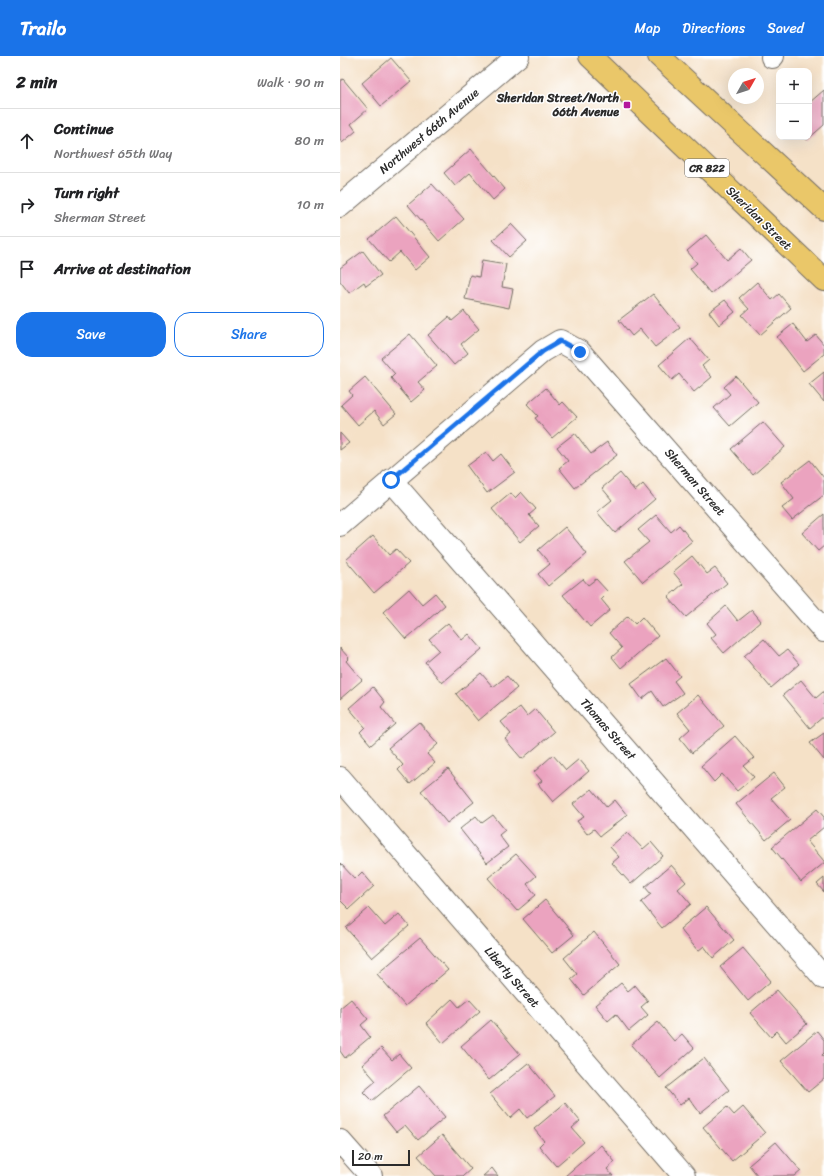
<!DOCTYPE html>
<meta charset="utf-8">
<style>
:root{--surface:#fff;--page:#f6f6f6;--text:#202124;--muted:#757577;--line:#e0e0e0;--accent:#1a73e8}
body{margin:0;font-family:Sriracha,sans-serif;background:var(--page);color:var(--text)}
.controls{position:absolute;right:12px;top:12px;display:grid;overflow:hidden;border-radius:8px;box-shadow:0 4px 16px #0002}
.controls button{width:36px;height:36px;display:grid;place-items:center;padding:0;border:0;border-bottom:1px solid var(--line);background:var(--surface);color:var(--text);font:20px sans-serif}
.compass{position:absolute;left:388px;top:12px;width:36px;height:36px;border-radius:50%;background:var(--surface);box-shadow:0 4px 16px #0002;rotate:51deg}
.scale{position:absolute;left:12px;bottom:10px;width:58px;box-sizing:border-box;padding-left:4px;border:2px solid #2b2b2b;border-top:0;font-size:11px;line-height:14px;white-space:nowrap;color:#2b2b2b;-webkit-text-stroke:3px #fff;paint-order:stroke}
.stop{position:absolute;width:12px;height:12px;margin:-9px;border:3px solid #1a73e8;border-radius:50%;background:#fff}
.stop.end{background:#1a73e8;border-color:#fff;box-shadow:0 1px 4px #0008}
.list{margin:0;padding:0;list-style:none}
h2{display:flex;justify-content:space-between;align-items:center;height:52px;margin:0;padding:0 16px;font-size:17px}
h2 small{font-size:13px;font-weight:400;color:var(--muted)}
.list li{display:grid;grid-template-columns:26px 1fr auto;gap:12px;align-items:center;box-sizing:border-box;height:64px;padding:0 16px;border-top:1px solid var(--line)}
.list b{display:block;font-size:15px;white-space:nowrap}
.list p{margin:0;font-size:13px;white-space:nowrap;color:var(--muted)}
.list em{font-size:13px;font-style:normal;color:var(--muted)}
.actions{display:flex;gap:8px;padding:12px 16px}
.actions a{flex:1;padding:9px 0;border:1px solid var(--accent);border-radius:16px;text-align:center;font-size:14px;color:var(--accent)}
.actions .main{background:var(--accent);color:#fff}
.icon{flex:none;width:22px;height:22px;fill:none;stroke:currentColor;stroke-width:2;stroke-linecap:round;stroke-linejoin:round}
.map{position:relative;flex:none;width:484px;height:1120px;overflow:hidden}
header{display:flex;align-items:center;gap:24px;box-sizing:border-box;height:56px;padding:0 20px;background:var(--accent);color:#fff}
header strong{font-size:19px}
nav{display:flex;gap:22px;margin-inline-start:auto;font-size:14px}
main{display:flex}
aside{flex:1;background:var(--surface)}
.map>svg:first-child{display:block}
.building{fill:#eba3bf}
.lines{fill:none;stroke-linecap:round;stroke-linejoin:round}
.minor-casing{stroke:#726b62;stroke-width:24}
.major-casing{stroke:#726b62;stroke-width:24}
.minor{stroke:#fff;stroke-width:22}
.major{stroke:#eac769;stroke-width:22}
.route{stroke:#1a73e8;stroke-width:5}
.poi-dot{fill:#b5179e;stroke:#fff;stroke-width:1.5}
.labels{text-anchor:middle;stroke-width:3;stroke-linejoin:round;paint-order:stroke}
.shield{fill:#fff;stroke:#6b6b6b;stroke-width:1}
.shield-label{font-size:11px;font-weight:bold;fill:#2b2b2b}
.poi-label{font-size:12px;font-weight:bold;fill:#2b2b2b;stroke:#fff;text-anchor:end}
.street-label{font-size:12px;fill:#2b2b2b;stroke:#fff}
</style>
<header>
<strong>Trailo</strong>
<nav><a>Map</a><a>Directions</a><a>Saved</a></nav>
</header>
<main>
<aside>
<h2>2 min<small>Walk · 90 m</small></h2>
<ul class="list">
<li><svg class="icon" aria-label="ahead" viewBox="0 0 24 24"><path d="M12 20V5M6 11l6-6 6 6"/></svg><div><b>Continue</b><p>Northwest 65th Way</p></div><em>80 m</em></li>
<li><svg class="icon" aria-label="right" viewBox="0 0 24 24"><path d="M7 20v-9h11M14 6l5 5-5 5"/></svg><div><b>Turn right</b><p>Sherman Street</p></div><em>10 m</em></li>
<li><svg class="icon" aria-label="arrive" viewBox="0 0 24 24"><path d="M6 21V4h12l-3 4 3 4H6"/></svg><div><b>Arrive at destination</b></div></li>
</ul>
<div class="actions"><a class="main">Save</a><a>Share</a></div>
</aside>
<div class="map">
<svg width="484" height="1120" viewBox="0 0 484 1120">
<rect width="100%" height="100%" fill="#fff"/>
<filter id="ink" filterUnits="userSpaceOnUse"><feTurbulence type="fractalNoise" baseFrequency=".025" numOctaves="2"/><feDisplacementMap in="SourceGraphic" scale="8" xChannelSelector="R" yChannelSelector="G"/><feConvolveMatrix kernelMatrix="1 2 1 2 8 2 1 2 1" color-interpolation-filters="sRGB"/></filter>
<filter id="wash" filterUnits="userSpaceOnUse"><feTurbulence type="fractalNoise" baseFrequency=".012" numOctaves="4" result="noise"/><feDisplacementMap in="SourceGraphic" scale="16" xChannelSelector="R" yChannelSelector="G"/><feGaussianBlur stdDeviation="0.9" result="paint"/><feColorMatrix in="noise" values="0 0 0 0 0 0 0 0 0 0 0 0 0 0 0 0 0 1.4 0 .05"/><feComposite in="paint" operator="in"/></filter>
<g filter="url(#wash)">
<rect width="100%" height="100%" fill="#f5e1c7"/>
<g id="blocks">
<g class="building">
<path d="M51 2 71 25 41 50 22 27Z"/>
<path d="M3 23 28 53 11 68 16 75 2 87 0 84V25Z"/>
<path d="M484 34V69L467 84 465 81H469V47Z"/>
<path d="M131 93 165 133 153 144 130 117 115 130 104 117Z"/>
<path d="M92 128 124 163 99 185 68 149Z"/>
<path d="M56 160 90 201 75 214 60 196 49 206 29 183Z"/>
<path d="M171 168 187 185 169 201 153 184Z"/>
<path d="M366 179 387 204 401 192 411 204 371 238 350 213 357 207 347 195Z"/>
<path d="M23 195 41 219 26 230 24 226 9 237 0 225V212Z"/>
<path d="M142 204 166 208 162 231 173 233 169 252 125 243 130 219 139 221Z"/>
<path d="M417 226 432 244 439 238 451 252 420 279 402 259 409 253 399 242Z"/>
<path d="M313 238 340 272 315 291 300 273 292 280 279 264Z"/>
<path d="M385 244 395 256 379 269 369 256Z"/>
<path d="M124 255 139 273 121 288 128 297 114 309 88 279 109 261 112 265Z"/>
<path d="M453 268 467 286 476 279 484 289V298L463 315 437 281Z"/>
<path d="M70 278 97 310 78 326 85 334 71 346 51 322 55 318 41 302Z"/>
<path d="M350 282 369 304 362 310 372 321 354 336 339 318 332 324 319 309Z"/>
<path d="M484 316V346L469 328Z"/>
<path d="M396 320 418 346 390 370 374 352 390 338 384 331Z"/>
<path d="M25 321 56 358 44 368 34 355 18 369 1 349 12 339 9 335Z"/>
<path d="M206 332 220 349 223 346 237 361 212 382 195 362 198 360 187 348Z"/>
<path d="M423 366 445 391 413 419 391 393Z"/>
<path d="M0 377 9 387 0 394Z"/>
<path d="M235 377 251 398 267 386 277 399 235 432 219 412 228 405 217 391Z"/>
<path d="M146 396 153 405 161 398 175 416 147 437 127 410Z"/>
<path d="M470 404 484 422V439L452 464 442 452 454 443 441 426Z"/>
<path d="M280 417 295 435 303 428 315 443 275 477 257 456 272 444 262 432Z"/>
<path d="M181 436 196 453 189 459 199 470 180 486 152 453 171 437 175 442Z"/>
<path d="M484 458V490L478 495 462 477Z"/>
<path d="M316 459 331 476 339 469 352 485 303 526 285 505 309 486 298 474Z"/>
<path d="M225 471 247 498 208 530 198 518 210 508 198 494Z"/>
<path d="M33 480 49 499 56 493 69 507 34 537 6 504Z"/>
<path d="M352 500 367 518 375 512 387 527 346 561 328 541 343 528 333 516Z"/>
<path d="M243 523 248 529 256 523 268 536 261 543 270 554 250 571 223 539Z"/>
<path d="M69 533 82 548 95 537 105 549 66 583 43 556Z"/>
<path d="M386 550 398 565 412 554 421 565 384 597 371 582 376 578 367 567Z"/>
<path d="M288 560 295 568 302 561 318 580 281 612 272 601 282 592 269 577Z"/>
<path d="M108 567 122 584 129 578 142 593 102 627 85 606 99 594 89 583Z"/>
<path d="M424 583 439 600 447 594 459 608 431 632 404 600Z"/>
<path d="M0 592 9 602 6 605 22 624 0 643Z"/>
<path d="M326 602 340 620 334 625 343 637 323 651 312 635 302 643 291 628Z"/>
<path d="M141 617 153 631 167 620 177 632 138 665 116 638Z"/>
<path d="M461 624 476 642 483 636H484V660L470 672 443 639Z"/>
<path d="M33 631 45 646 41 651 55 668 31 689 20 676 25 671 9 652Z"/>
<path d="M358 639 384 670 352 697 340 682 350 673 337 657Z"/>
<path d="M180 651 187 660 195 653 214 676 182 703 165 683 171 678 161 666Z"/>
<path d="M79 666 98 688 87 698 95 707 70 728 58 714 63 709 48 692Z"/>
<path d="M484 677V704L470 687Z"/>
<path d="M395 680 414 702 404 710 414 721 397 735 382 718 374 726 361 710Z"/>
<path d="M213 699 226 714 239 703 249 715 213 746 198 728 202 725 194 716Z"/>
<path d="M108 713 134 746 107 767 81 735Z"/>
<path d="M434 717 445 731 431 742 450 764 426 784 396 748Z"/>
<path d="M252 733 267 751 275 744 287 759 260 780 254 773 247 778 237 765 244 761 233 748Z"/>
<path d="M477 753 484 761V771L467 785 484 805V807L461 826 432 791Z"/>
<path d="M153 759 165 774 159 779 168 791 147 807 120 773 136 760 142 767Z"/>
<path d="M287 776 303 793 311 786 323 800 291 828 272 807 279 801 270 791Z"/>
<path d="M176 798 196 820 187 828 196 839 177 855 148 822Z"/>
<path d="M0 807 15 823 22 816 34 830 9 853 0 844Z"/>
<path d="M331 809 346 826 338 833 351 848 322 872 301 846 311 838 305 831Z"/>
<path d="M484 822V836L477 828Z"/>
<path d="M205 844 234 879 212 897 183 863Z"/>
<path d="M366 851 394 884 373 902 364 890 358 895 340 873Z"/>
<path d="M29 852 45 870 59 858 69 870 32 902 6 872Z"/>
<path d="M254 876 280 908 244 939 231 923 237 918 224 902Z"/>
<path d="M80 882 108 914 65 950 37 918Z"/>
<path d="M403 892 431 925 408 945 380 911Z"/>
<path d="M281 927 288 935 295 929 308 945 301 951 308 959 289 975 276 958 268 965 255 949Z"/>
<path d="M437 934 467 968 446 986 437 975 431 981 410 957Z"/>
<path d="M11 943 28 963 21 969 30 981 5 1002 0 995V952Z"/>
<path d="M112 943 119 951 129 943 140 955 103 987 86 967Z"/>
<path d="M151 964 180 998 149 1024 121 990Z"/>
<path d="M318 966 334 985 342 978 354 992 320 1022 291 989Z"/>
<path d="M477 975 484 984V997L482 999 484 1002V1023L468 1036 441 1005Z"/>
<path d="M41 992 52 1004 59 998 71 1012 32 1045 23 1036 36 1025 22 1009Z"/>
<path d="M364 1002 389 1034 360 1057 349 1042 340 1049 326 1032Z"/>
<path d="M188 1007 215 1040 187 1062 180 1053 170 1062 150 1038Z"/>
<path d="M79 1030 105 1061 78 1084 65 1069 56 1076 43 1060Z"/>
<path d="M225 1047 240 1065 232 1072 244 1086 216 1110 199 1090 204 1085 194 1073Z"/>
<path d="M387 1051 394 1059 403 1051 425 1077 392 1105 363 1071Z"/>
<path d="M102 1079 131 1113 123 1120H96L78 1100Z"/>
<path d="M436 1086 461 1115 455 1120H418L409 1109Z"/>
<path d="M261 1089 275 1106 267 1113 273 1120H225Z"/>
<path d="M152 1112 158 1120H143Z"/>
</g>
</g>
</g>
<g filter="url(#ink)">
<use href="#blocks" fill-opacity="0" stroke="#726b62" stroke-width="1"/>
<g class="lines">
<g class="minor-casing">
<g id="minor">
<path d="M432 1 433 0"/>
<path d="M0 150 178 0"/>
<path d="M51 424 484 922"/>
<path d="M0 469 203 295 220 285 240 296 484 575"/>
<path d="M0 722 344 1120"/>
<path d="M0 1085 31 1120"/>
</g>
</g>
<g class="major-casing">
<g id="major">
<path d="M250 0 484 224"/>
<path d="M319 0 484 153"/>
</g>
</g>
<use href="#minor" class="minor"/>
<use href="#major" class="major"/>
</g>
</g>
<g class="lines" filter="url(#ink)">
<path class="route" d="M51 424 203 295 220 285 240 296"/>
</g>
<rect class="poi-dot" x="283" y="45" width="8" height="8" rx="2"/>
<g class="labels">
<rect class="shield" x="345" y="103" width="44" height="18" rx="3"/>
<g class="shield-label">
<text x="367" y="116">CR 822</text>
</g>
<g class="poi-label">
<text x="279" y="46">Sheridan Street/North<tspan x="279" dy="14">66th Avenue</tspan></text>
</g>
<g class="street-label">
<text transform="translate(89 75) rotate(-40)" y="4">Northwest 66th Avenue</text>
<text transform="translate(419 162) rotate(44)" y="4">Sheridan Street</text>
<text transform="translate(355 426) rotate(49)" y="4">Sherman Street</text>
<text transform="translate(268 673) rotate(49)" y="4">Thomas Street</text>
<text transform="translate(172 921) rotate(49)" y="4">Liberty Street</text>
</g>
</g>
</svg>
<div class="controls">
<button>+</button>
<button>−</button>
</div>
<svg class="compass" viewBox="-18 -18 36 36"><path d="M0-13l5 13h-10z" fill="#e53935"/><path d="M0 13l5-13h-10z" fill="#757577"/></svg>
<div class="scale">20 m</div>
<div class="stop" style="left:51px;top:424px"></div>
<div class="stop end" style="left:240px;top:296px"></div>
</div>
</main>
